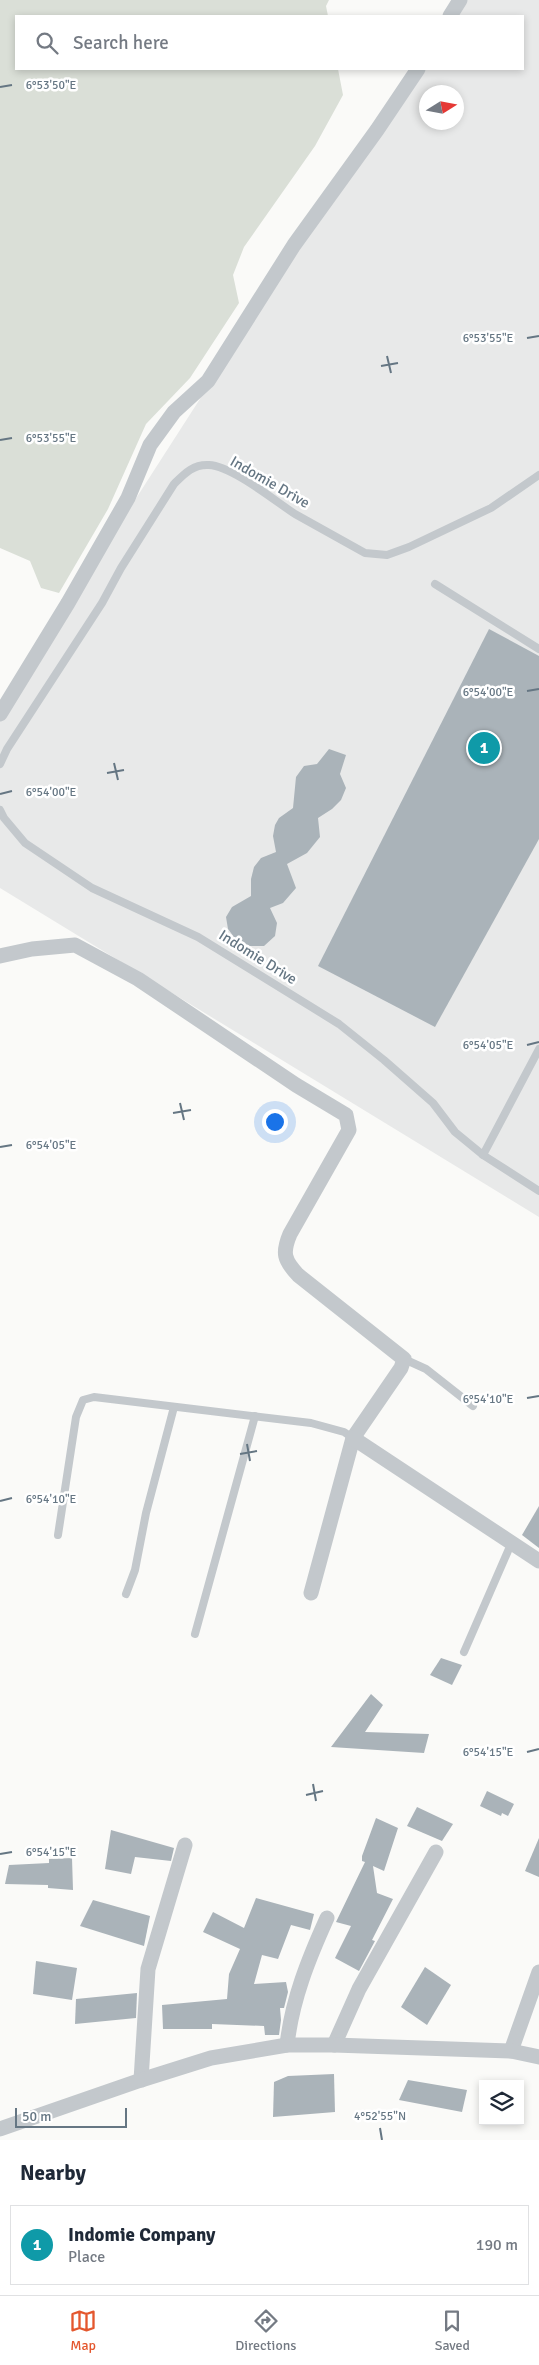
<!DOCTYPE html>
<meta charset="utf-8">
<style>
:root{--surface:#fff;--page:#f2f2f3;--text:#1f2937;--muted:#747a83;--line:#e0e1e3;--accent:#e4572e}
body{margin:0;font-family:Signika,sans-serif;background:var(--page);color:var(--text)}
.controls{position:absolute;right:15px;bottom:15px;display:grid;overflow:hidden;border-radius:0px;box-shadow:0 2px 8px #0003}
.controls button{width:45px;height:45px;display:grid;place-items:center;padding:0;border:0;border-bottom:1px solid var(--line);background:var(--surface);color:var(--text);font:25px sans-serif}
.compass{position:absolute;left:419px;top:85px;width:45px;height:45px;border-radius:50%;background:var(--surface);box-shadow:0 2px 8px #0003;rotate:79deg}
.scale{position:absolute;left:15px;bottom:12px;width:112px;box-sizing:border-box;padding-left:5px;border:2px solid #657683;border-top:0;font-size:14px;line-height:18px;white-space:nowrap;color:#657683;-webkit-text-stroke:4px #fff;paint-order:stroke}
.you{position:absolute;left:274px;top:1121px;width:18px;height:18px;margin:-12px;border:4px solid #fff;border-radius:50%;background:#1a73e8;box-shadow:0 0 0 8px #1a73e833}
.badge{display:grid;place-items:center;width:32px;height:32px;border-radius:50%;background:var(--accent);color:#fff;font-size:16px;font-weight:700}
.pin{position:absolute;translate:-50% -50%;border:2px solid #fff;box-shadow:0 1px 5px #0006}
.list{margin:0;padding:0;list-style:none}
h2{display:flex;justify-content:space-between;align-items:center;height:65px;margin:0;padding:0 20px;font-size:21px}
h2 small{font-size:16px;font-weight:400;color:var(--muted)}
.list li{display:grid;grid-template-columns:32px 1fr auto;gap:15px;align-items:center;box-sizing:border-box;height:80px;margin:0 10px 10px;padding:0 10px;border:1px solid var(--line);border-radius:0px}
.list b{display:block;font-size:19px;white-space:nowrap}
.list p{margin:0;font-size:16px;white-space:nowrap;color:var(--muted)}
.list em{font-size:16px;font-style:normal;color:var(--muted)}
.icon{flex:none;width:28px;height:28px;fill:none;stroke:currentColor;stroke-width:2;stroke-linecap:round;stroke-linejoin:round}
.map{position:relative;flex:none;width:539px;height:2140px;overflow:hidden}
.search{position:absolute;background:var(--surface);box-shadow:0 2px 8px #0003;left:15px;right:15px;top:15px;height:55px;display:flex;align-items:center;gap:12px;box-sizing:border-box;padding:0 18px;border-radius:0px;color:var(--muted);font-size:19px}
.sheet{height:155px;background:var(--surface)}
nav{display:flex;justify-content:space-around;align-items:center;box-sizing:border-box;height:70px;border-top:1px solid var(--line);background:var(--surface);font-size:14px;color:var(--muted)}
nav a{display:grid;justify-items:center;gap:2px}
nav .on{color:var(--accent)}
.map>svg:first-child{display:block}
.built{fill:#e8e9e9;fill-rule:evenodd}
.green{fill:#dadfd7}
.building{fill:#aab3b9}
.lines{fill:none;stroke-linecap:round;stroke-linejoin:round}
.service{stroke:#c3c8cc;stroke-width:8}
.minor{stroke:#c3c8cc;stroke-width:15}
.ticks{fill:none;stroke:#657683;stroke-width:2}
.labels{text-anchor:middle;stroke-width:5;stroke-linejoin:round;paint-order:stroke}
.street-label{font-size:15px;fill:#657683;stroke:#fff}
.ticks-label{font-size:12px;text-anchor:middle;fill:#657683;stroke:#fff;stroke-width:5;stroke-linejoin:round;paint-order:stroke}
</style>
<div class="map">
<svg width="539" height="2140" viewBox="0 0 539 2140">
<rect width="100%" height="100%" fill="#fafaf8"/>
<path class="built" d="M456 0H539V1217L0 888V710L412 69H523V16H445ZM426 92H456V122H426Z"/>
<path class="green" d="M0 0H329L326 6 328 16H16V69H338L343 95 315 146 244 247 233 275 239 303 190 378 146 424 108 509 59 593 41 588 30 561 0 548Z"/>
<g class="building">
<path d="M489 629 539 656V839L435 1027 318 966Z"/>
<path d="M329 749 346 755 340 774 346 788 341 800 332 809 318 818 320 837 307 853 287 864 296 888 283 903 270 908 277 923 275 936 264 946H250L237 941 228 929 226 917 232 907 251 896V879L254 867 261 858 276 852 273 836 275 825 279 818 293 808 296 777 304 766 317 764Z"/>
<path d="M539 1506V1548L522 1535Z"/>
<path d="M441 1658 462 1665 452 1685 430 1675Z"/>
<path d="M371 1694 383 1705 365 1732 429 1734 424 1753 331 1747Z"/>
<path d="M487 1791 514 1804 508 1816 502 1813 501 1816 480 1806Z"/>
<path d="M417 1807 453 1824 442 1841 407 1826Z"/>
<path d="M376 1818 398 1828 384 1871 373 1866 377 1893 393 1899 372 1940 375 1941 359 1971 335 1958 351 1926 336 1922 365 1862 362 1861V1856Z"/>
<path d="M111 1830 174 1848 171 1861 135 1857 131 1874 105 1869Z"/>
<path d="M539 1838V1877L525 1871Z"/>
<path d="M72 1858 73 1890 48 1888V1885L5 1884 9 1865 49 1863V1859Z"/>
<path d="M256 1898 314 1914 310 1930 291 1925 278 1959 262 1955 254 1984 286 1982 288 1992 284 2008H280L281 2020 279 2035H265L264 2026 212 2024V2029H163L162 2005 227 1999 229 1974 240 1949 203 1932 213 1912 244 1928Z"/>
<path d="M93 1900 150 1916 144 1946 80 1926Z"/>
<path d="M36 1961 77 1968 72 2000 33 1994Z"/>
<path d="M425 1967 451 1985 427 2025 401 2007Z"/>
<path d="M137 1993 136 2018 75 2024 76 1999Z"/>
<path d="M334 2074 335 2112 273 2117 274 2082 288 2076Z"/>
<path d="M408 2080 467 2090 462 2112 399 2100Z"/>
</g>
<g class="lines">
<g class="service">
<path d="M435 584 539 649"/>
<path d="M0 764 7 749 102 603 121 568 174 484C184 474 193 464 209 465 232 466 275 501 295 514 318 527 342 540 365 553L387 555 409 547 491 508 539 475"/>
<path d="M0 810 4 818 25 843 92 888 198 937 339 1024 384 1060 433 1103 455 1132 483 1155 539 1191"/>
<path d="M483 1155 539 1049"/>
<path d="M404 1359 426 1369 473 1406"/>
<path d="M58 1535 76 1417 83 1400 94 1397 311 1423 344 1432 353 1438"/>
<path d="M126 1594 135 1570 146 1513 174 1407"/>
<path d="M195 1634 255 1416"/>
<path d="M464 1652 511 1544"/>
</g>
<g class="minor">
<path d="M450 16 460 0"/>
<path d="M0 714 68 603 128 498 150 445 174 412 208 381 294 245 377 130 418 69"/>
<path d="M0 956 32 949 75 945 138 979 296 1085 346 1115 349 1130 290 1234C282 1253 284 1260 298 1275L404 1359 401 1368 353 1438 311 1593"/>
<path d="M353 1438 539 1561"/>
<path d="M287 2045C292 2000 308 1960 327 1918"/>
<path d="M334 2045 359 1989 436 1852"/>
<path d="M511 2051 539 1972"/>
<path d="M141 2080 148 1969 185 1845"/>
<path d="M0 2129 141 2080 211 2058 287 2045H334L511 2051 539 2057"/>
</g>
</g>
<path class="ticks" d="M0 87 12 85M527 338 539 336M387 356 391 373M381 366 398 363M0 440 12 438M527 691 539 689M114 763 118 780M107 773 124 770M0 794 12 791M527 1045 539 1042M180 1103 184 1120M173 1113 191 1110M0 1147 12 1145M527 1398 539 1396M247 1444 250 1461M240 1454 257 1451M0 1501 12 1498M527 1752 539 1749M313 1784 316 1801M306 1795 323 1791M0 1854 12 1852M380 2128 382 2140"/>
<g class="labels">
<g class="street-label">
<text transform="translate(270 482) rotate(30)" y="5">Indomie Drive</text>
<text transform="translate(258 957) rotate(32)" y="5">Indomie Drive</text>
</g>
</g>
<g class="ticks-label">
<text x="51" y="89">6°53'50"E</text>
<text x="488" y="342">6°53'55"E</text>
<text x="51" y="442">6°53'55"E</text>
<text x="488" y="696">6°54'00"E</text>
<text x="51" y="796">6°54'00"E</text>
<text x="488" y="1049">6°54'05"E</text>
<text x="51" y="1149">6°54'05"E</text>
<text x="488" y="1403">6°54'10"E</text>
<text x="51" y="1503">6°54'10"E</text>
<text x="488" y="1756">6°54'15"E</text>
<text x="51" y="1856">6°54'15"E</text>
<text x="380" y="2120">4°52'55"N</text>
</g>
</svg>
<div class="controls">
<button><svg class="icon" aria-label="layers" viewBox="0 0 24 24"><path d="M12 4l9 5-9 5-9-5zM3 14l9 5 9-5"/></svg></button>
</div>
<svg class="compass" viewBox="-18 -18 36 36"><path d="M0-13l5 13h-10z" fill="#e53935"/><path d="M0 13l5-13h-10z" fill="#747a83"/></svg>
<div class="scale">50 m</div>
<div class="you"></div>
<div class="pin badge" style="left:484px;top:748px;background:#0f9aa8">1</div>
<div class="search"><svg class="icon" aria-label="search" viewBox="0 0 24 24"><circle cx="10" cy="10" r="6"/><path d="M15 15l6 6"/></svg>Search here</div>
</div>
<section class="sheet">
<h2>Nearby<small></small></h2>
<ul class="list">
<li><span class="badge" style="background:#0f9aa8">1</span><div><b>Indomie Company</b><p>Place</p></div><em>190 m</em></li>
</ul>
</section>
<nav>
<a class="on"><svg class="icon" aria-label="map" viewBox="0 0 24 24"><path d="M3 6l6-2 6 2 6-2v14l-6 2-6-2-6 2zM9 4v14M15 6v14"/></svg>Map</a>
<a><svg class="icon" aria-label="directions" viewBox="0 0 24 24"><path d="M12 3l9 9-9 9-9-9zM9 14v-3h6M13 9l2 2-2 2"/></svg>Directions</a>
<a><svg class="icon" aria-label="saved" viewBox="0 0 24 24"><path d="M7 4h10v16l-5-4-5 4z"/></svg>Saved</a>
</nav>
